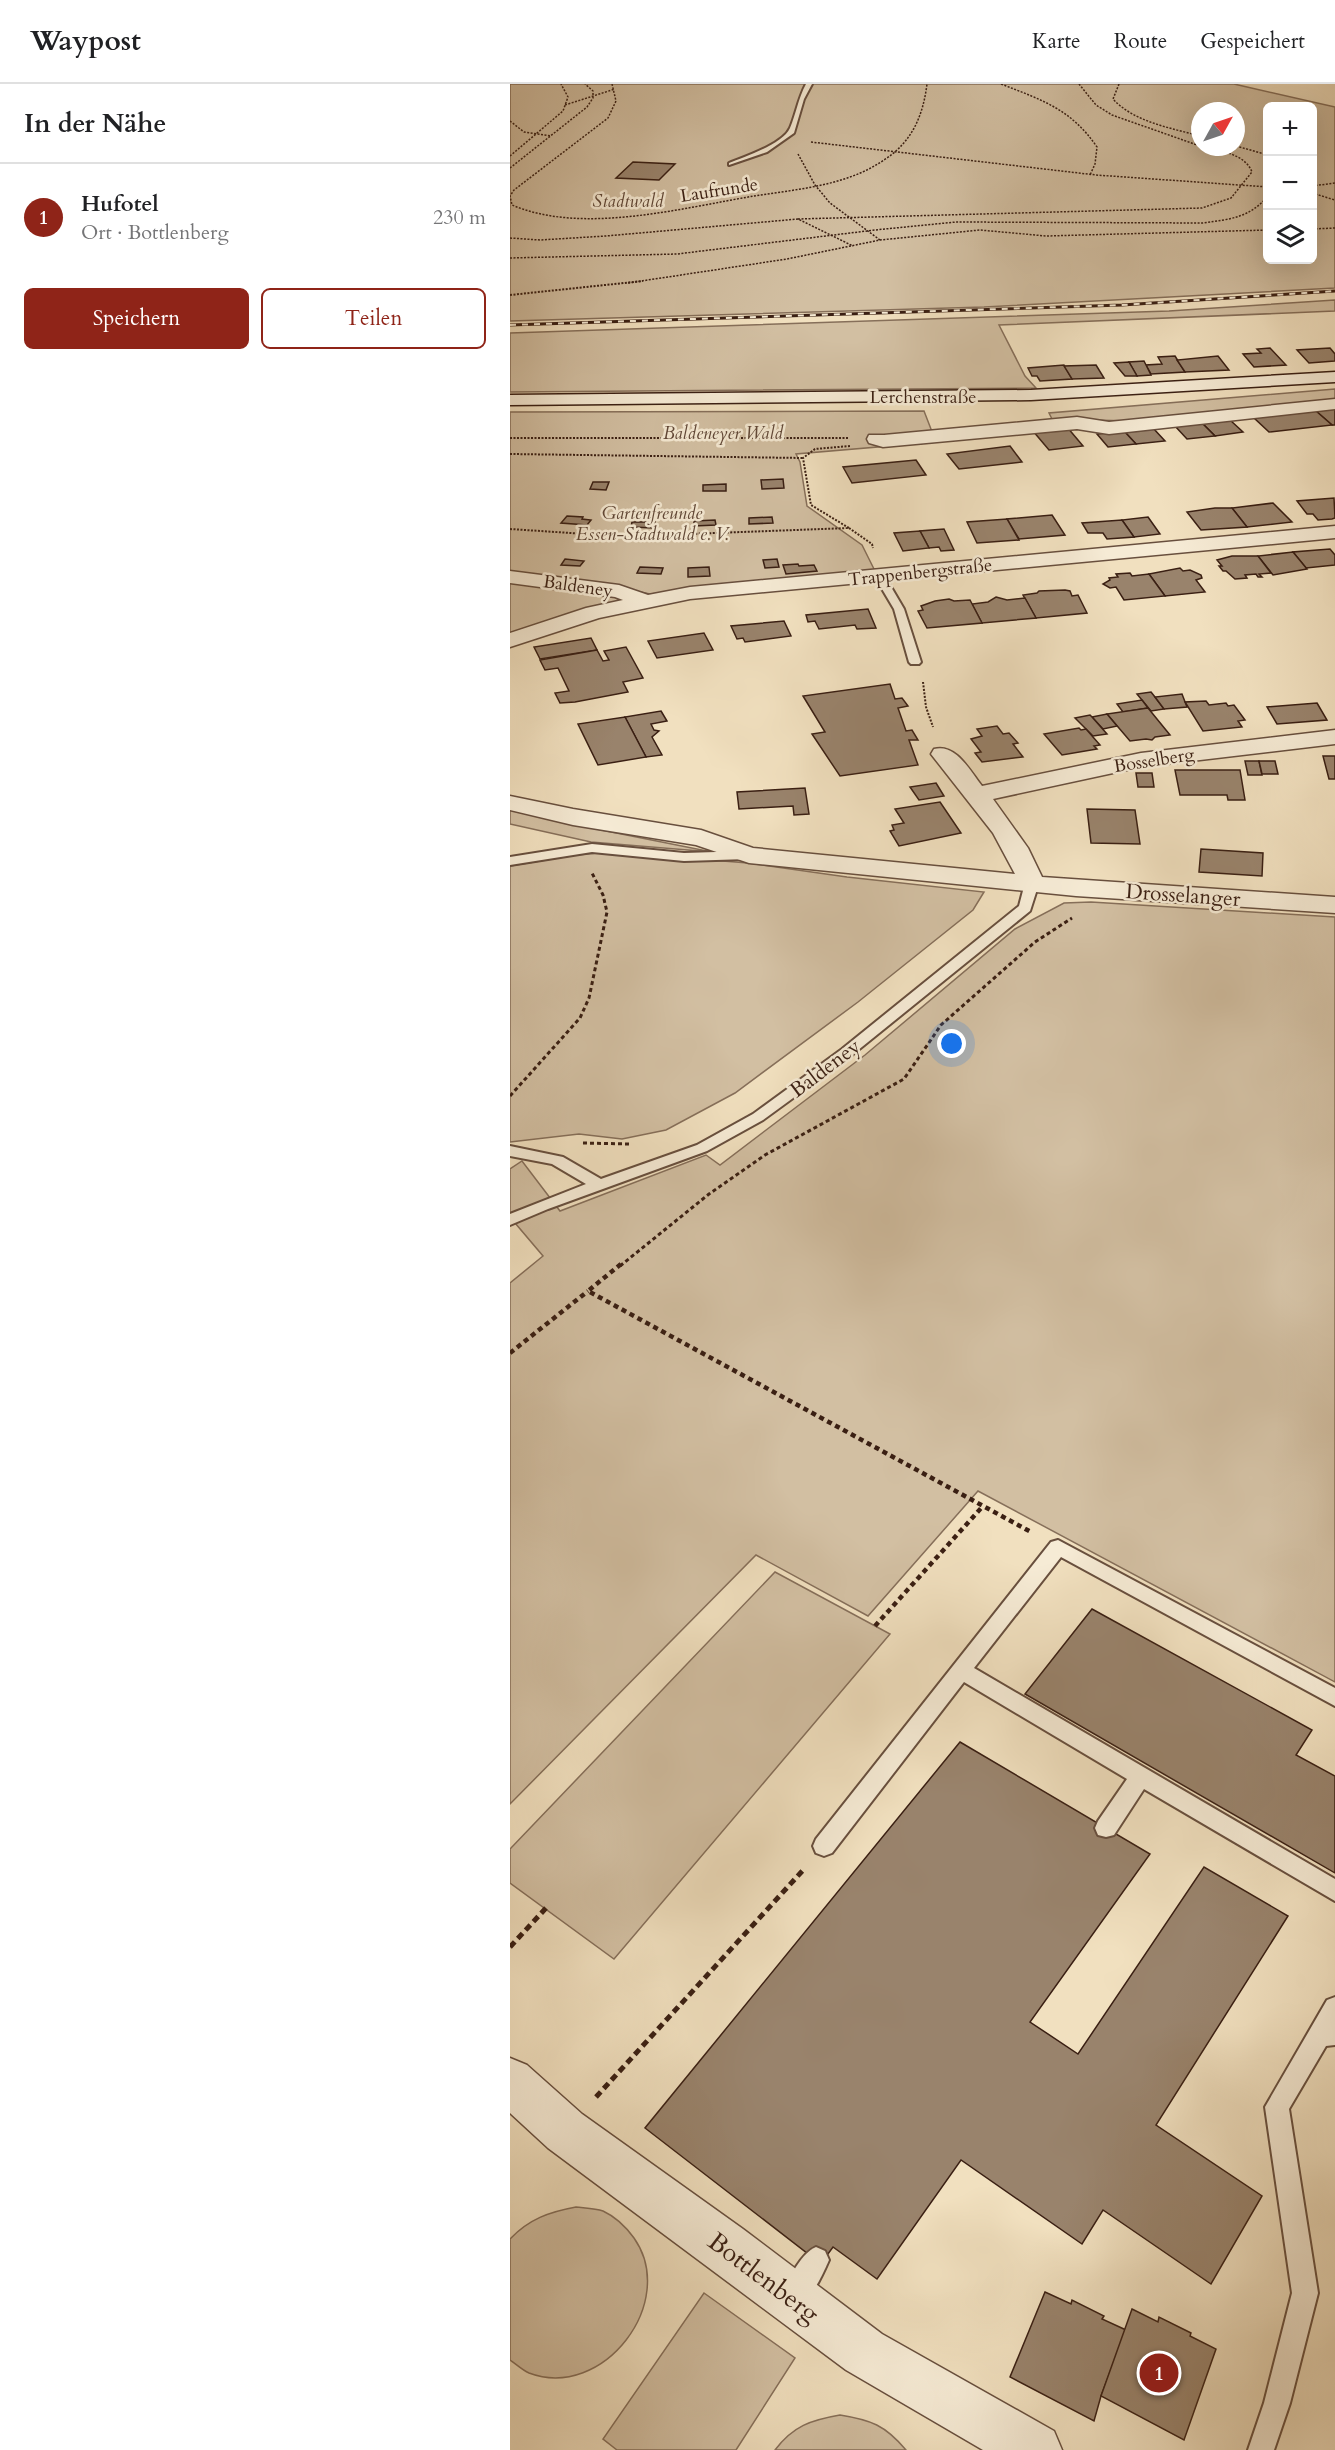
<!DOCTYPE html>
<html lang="de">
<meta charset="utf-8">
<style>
:root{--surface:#fff;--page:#f6f6f6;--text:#202124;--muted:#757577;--line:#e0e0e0;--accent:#8f2418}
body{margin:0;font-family:Cardo,serif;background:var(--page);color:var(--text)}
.controls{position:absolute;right:18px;top:18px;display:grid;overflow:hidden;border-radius:9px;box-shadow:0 6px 24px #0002}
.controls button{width:54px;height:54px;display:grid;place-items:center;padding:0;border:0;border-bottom:2px solid var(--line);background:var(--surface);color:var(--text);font:30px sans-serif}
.compass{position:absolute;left:681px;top:18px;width:54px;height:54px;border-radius:50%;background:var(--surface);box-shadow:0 6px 24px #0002;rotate:50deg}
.you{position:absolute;left:442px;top:960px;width:21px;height:21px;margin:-15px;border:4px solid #fff;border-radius:50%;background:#1a73e8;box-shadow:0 0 0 9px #1a73e833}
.badge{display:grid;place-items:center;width:39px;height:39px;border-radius:50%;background:var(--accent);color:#fff;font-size:20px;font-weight:700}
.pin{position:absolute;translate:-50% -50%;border:3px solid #fff;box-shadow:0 2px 6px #0006}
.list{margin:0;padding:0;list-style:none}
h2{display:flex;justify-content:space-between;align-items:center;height:78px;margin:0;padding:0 24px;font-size:26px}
h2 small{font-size:20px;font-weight:400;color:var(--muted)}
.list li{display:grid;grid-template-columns:39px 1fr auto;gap:18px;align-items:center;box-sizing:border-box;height:108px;padding:0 24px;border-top:2px solid var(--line)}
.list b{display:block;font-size:22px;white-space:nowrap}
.list p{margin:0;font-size:20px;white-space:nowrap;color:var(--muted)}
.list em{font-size:20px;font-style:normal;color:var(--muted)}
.actions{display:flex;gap:12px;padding:18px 24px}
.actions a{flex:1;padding:14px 0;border:2px solid var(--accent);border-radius:9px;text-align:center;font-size:21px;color:var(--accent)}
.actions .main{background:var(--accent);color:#fff}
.icon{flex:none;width:33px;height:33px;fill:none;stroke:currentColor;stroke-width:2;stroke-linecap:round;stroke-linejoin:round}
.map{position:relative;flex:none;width:825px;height:2366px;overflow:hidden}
header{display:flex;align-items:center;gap:36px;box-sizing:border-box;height:84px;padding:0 30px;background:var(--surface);border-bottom:2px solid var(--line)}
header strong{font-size:28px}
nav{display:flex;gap:33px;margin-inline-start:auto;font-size:21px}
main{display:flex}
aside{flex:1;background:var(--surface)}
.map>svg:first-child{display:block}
.green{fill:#d2bfa2;stroke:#866f5a;stroke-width:1.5;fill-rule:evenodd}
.building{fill:#99836c;stroke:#3a1f13;stroke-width:1.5}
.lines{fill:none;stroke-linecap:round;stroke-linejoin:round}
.lane-casing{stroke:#684f3e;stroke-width:4}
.street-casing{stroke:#684f3e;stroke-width:3}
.secondary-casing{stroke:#3a1f13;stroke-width:3}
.path-far4{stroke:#3a1f13;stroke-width:1.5;stroke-dasharray:2 1.5;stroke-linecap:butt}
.path-far3{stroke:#3a1f13;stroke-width:2;stroke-dasharray:2 1.5;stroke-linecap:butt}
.path-far2{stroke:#3a1f13;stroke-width:3;stroke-dasharray:4 3;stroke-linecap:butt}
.path-far1{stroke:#3a1f13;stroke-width:4.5;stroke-dasharray:5 4;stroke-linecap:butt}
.path{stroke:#3a1f13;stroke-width:5;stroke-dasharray:7 4.5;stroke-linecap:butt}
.lane{fill:#f6ebd5;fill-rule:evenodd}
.street{fill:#f6ebd5;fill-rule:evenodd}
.secondary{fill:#f6ebd5;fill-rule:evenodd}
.rail-casing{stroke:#3a1f13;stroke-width:3}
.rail{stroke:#f6ebd5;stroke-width:2;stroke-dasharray:6;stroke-linecap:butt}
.labels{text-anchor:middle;stroke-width:5;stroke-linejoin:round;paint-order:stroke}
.far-street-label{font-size:18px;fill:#3a1f13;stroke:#f6ebd5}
.far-park-label{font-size:18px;font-style:italic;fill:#604737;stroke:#f6ebd5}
.street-label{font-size:21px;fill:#3a1f13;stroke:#f6ebd5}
.near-street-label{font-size:26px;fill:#3a1f13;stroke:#f6ebd5}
</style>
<header>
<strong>Waypost</strong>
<nav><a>Karte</a><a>Route</a><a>Gespeichert</a></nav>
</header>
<main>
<aside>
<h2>In der Nähe<small></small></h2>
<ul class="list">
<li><span class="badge">1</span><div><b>Hufotel</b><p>Ort · Bottlenberg</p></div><em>230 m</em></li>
</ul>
<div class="actions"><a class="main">Speichern</a><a>Teilen</a></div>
</aside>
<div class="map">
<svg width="825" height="2366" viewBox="0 0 825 2366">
<rect width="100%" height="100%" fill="#f1e0bf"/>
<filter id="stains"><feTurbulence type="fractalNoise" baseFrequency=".00333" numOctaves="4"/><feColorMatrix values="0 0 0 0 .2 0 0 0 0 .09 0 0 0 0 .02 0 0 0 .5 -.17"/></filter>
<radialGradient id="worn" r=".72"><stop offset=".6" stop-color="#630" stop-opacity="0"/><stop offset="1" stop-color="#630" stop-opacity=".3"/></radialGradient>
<g class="green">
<path d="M0 0H724L825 23V204L474 223 0 237ZM758 22H802V176H758ZM690 27H726V63H690Z"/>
<path d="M825 216V227L489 241 515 292 526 304 0 308V249L659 227Z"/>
<path d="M825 305V315L622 337 542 335 539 329Z"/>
<path d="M414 327 426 358 286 370 290 378 297 422 352 461 365 487 140 510 98 501 106 509 125 517 0 553V328Z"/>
<path d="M0 723 51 738 202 768 81 758 0 740Z"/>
<path d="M99 768 238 779 337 793 474 808 463 826 348 918 225 1009 156 1046 112 1055 69 1050 0 1058V782L66 771Z"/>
<path d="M581 818 825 833V1598L468 1407 358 1532 246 1471 0 1720V1199L33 1172 0 1133V1085L12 1077 50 1127 196 1071 210 1081 355 971 505 845 554 819Z"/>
<path d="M265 1488 380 1550 104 1875 0 1799V1765Z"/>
<path d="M66 2123C74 2124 85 2124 93 2127 106 2133 116 2143 124 2154 169 2218 93 2317 19 2289 12 2286 6 2280 0 2276V2155C19 2135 39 2128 66 2123Z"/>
<path d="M194 2209 285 2274 226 2366H107L93 2355Z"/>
<path d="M330 2331C361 2336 375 2341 396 2366H265C283 2342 301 2336 330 2331Z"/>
</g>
<g class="building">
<path d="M123 78 165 80 149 96 106 94Z"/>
<path d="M760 264 776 281 744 283 733 270 751 269 747 265Z"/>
<path d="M820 264 825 270V277L799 279 787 266Z"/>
<path d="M665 272 675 288 641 290 636 281 652 280 648 273Z"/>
<path d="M708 272 719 286 675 288 667 276Z"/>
<path d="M634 277 641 291 627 292 619 278Z"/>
<path d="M619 278 627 292H615L604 279Z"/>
<path d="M554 281 562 295 530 297 527 292H522L518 284Z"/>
<path d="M586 281 594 294 562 295 554 282Z"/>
<path d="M825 325V341H822L806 327Z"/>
<path d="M806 327 822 341 759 348 743 333Z"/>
<path d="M720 336 733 348 705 352 692 339Z"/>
<path d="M692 339 705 352 677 355 665 342Z"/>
<path d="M557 343 573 362 539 366 523 347Z"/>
<path d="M643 344 655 357 626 360 614 347Z"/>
<path d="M614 347 626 360 598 363 587 350Z"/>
<path d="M500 362 512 378 449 385 437 370Z"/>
<path d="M406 376 416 391 342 399 333 383Z"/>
<path d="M273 395 274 404 252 405 251 396Z"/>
<path d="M83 398H99L96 406 80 405Z"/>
<path d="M216 400V407H193V401Z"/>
<path d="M824 414 825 434 822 435 808 436 803 430H797L787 417Z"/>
<path d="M763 419 782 438 737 443 722 424Z"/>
<path d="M705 424H722L737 443 691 446 677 428Z"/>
<path d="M542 431 555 451 509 455 497 435Z"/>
<path d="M57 432 73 433 72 435 81 436 77 441 51 439Z"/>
<path d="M262 433 263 439 239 440V434Z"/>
<path d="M638 433 650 450 624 453 612 436Z"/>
<path d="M497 435 509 456 467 459 457 438Z"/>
<path d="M205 436 206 441 184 442V437Z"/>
<path d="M612 436 624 453 597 455 593 449H578L572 439Z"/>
<path d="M122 438H145L144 444 121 443Z"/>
<path d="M434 445 444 466 431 467 429 463 419 464 410 447Z"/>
<path d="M410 447 419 464 393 467 384 449Z"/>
<path d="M820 465 825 471V481L796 484 783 468Z"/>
<path d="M783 468 797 485 763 491 748 472Z"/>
<path d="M722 472H748L761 489 749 490 752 493H748L746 490 735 491 737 494 725 495 716 487H713L709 482H712L707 476Z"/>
<path d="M55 475 74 477 70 482 51 481Z"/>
<path d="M267 475 269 483 255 484 253 476Z"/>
<path d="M288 480 289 482 304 481 307 487 276 490 273 481Z"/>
<path d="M130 483 153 484 151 490 127 489Z"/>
<path d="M199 483 200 492 178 493V484Z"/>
<path d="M670 484 673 487 680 486 691 491 692 494 686 496 695 508 655 512 639 490Z"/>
<path d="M620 489 622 492 639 490 655 512 614 516 606 503 600 504 593 500 600 496 599 494 608 493 606 490Z"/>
<path d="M555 506 560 507 562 512 568 511 577 529 526 534 513 511 527 509 529 507Z"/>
<path d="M486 513 497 516 515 514 526 534 472 539 462 520 478 518Z"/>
<path d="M439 515 444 517 460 516 472 539 417 544 408 527 413 526 411 522 425 517Z"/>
<path d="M358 525 366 544 347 545 345 541 309 545 305 537 298 538 296 531Z"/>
<path d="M274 537 281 552 235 558 233 554 227 555 221 542Z"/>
<path d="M194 549 203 566 147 574 138 557Z"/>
<path d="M81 554 87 566 30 575 24 563Z"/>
<path d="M116 563 133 594 113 598 118 608 65 618 50 619 45 609 59 607 48 584 35 586 30 576 87 566 93 577 99 576 94 567Z"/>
<path d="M380 600 385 615 392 614 398 622 388 624 396 647 402 646 408 656H399L408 681 330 692 302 650 315 648 293 612Z"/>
<path d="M641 608 645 613 654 625 641 627 627 610Z"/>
<path d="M672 610 677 623 654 625 645 613Z"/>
<path d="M632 616 638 624 613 628 607 620Z"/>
<path d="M696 617 699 621 716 619 718 622 724 621 735 636 728 637 732 643 693 647 675 618Z"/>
<path d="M807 619 817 636 767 640 757 623Z"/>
<path d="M638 624 660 651 645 653 642 656 636 655 620 657 597 630Z"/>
<path d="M151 627 157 637 141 640 144 646 149 647 142 653 152 671 136 673 115 633Z"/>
<path d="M597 630 607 642 593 645 582 633Z"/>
<path d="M580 631 582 633 597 650 583 652 565 634Z"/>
<path d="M115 633 136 673 88 681 68 640Z"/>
<path d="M487 642 493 650 499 649 508 659 503 660 513 673 472 678 465 669 471 668 461 655 472 652 467 645Z"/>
<path d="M569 644 571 646 576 645 590 661 584 662 587 665 552 671 534 650Z"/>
<path d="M813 672H825V695H819Z"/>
<path d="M735 677H749L752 691H738Z"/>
<path d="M749 677H765L768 690H752Z"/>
<path d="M665 686H730L735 716H718L717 711H670Z"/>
<path d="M626 689H642L644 703H628Z"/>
<path d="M426 699 434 712 409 716 400 703Z"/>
<path d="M295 704 299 730 284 731 283 722 229 725 227 708Z"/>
<path d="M430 718 451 749 389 762 380 747 384 746 382 741 394 739 385 725Z"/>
<path d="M577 725 625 726 630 760 581 759Z"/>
<path d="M691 765 753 769 752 792 689 788Z"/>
<path d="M582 1525 802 1646 786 1671 825 1692V1789L515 1610Z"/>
<path d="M450 1658 640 1770 520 1938 568 1970 694 1783 778 1832 646 2041 752 2112 701 2200 593 2126 572 2160 451 2076 367 2195 323 2163 312 2178 306 2176 135 2044Z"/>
<path d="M535 2208 561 2220 562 2216 594 2232 592 2235 616 2246 591 2312 584 2337 500 2293Z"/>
<path d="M622 2225 648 2238 649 2233 681 2249 680 2252 706 2265 674 2356 591 2312Z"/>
</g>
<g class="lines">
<g class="lane-casing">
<g id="lane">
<path d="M296 0H302L294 15 284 49 257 68 219 81V79C234 73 273 60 280 44 286 30 288 15 296 0Z"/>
<path d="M370 490 374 491 394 525 411 578 409 580H401L399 578 384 525 365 493Z"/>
<path d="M82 760 174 769 238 767 244 771 238 775 174 777 82 768 0 781V773Z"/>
<path d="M522 795 529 799 520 827 342 971 253 1036 197 1067 38 1125 0 1141V1130L76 1100 42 1080 0 1072V1062L53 1073 91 1095 187 1061 243 1030 332 965 509 822 515 799Z"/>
<path d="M548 1456 825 1604V1622L551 1473 464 1584 825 1795V1817L634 1705 604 1751 596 1753 588 1751 585 1744 588 1737 617 1695 454 1598 322 1769 314 1772 306 1769 303 1762 306 1755 541 1458Z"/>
<path d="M825 1913V1961L816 1962 779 2025 808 2209 780 2319 764 2366H738L754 2319 782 2209 755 2023 817 1916Z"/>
<path d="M306 2163 315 2167 319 2176C312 2192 301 2217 285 2224L276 2220 272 2211C279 2195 290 2170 306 2163Z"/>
</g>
</g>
<g class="street-casing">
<g id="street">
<path d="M825 315V325L599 350 567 345 373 363 359 359 357 355 359 351H374L567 333 599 338Z"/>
<path d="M825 442V454L180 515 89 534 0 563V549L76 524 113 516 105 513 0 499V487L109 501 138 511 180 503Z"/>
<path d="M825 646V660L631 683 483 715 518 764 532 793 825 813V829L566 812 239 779 186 761 63 741 0 726V712L63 725 191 746 243 764 505 790 483 749 421 670 424 665C446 659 460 687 472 702L631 669Z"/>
<path d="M0 1974 17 1981 72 2030 233 2145 372 2250 544 2347 552 2366H473L336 2286 38 2064 0 2029Z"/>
</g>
</g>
<g class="secondary-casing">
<path id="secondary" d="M825 288V298L521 316 0 321V311L521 306Z"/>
</g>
<g class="path-far4">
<path d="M102 0 106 17 98 34 4 106 0 112 2 121C72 151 172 124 244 112 288 105 336 102 374 76 402 58 413 32 417 0"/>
<path d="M491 0C532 16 561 25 587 63L585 80 580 91"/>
<path d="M569 0 586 21 602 31 690 62"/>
<path d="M609 0 603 15C624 38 661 44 690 52"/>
<path d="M55 21 105 5"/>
<path d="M0 37 14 48 41 52"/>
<path d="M301 58 586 91 758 103"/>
<path d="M726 62 758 71"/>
<path d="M288 70 305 101 320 119 370 156"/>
<path d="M0 72 53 27 58 13 51 0"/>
<path d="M0 84 77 23 83 14V7L75 0"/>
<path d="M802 102 825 99"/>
<path d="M802 109 825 116"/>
<path d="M288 135 692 124 721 114 742 88C735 70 711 67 694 63"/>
<path d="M802 145 825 144"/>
<path d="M0 154 30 156 96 152 288 135 343 162"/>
<path d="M0 174 167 170 365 146 446 138 693 139C721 135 739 134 758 112"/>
<path d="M118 199 277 175 370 156 470 146 536 152 758 146"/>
</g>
<g class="path-far3">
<path d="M0 211 133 197"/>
<path d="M0 354H338"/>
<path d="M0 370 293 374"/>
<path d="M339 444 362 460 363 464"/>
<path d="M0 445 91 451H152L339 444 301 421 293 374 305 365 340 362"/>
<path d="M413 598 416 623 423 643"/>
</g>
<g class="path-far2">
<path d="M0 1012 70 934 79 914 97 828 93 811 82 789"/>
<path d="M73 1059 119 1060"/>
<path d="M110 1182 199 1110 255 1071 394 995 431 941 525 858 562 834"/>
</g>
<g class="path-far1">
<path d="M111 1180 78 1207 521 1448"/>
<path d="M0 1269 78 1207"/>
<path d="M365 1542 473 1422"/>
</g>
<g class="path">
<path d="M0 1863 36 1824"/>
<path d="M86 2013 295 1784"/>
</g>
<use href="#lane" class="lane"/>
<use href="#street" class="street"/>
<use href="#secondary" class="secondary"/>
<g class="rail-casing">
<path id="rail" d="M0 241 612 221 825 207"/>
</g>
<use href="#rail" class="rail"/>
</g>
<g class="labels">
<g class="far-street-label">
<text transform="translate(209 106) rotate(-9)" y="6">Laufrunde</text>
<text x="413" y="319">Lerchenstraße</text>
<text transform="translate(410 488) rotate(-6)" y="6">Trappenbergstraße</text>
<text transform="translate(68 502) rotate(8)" y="6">Baldeney</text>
<text transform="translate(644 676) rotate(-9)" y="6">Bosselberg</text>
</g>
<g class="far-park-label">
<text x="118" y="123">Stadtwald</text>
<text x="213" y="355">Baldeneyer Wald</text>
<text x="142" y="435">Gartenfreunde<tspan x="142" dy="21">Essen-Stadtwald e. V.</tspan></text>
</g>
<g class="street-label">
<text transform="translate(673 811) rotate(4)" y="7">Drosselanger</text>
<text transform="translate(315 984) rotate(-37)" y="7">Baldeney</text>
</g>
<g class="near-street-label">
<text transform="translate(254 2193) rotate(37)" y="9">Bottlenberg</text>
</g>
</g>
<rect width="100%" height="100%" filter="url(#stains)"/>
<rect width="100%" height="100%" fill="url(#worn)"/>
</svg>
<div class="controls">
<button>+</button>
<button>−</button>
<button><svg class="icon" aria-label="layers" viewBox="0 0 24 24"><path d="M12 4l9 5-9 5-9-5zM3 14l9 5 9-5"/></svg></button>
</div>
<svg class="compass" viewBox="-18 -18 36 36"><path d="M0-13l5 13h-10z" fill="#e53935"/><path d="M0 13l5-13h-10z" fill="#757577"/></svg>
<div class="you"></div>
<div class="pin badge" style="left:649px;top:2289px">1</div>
</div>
</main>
